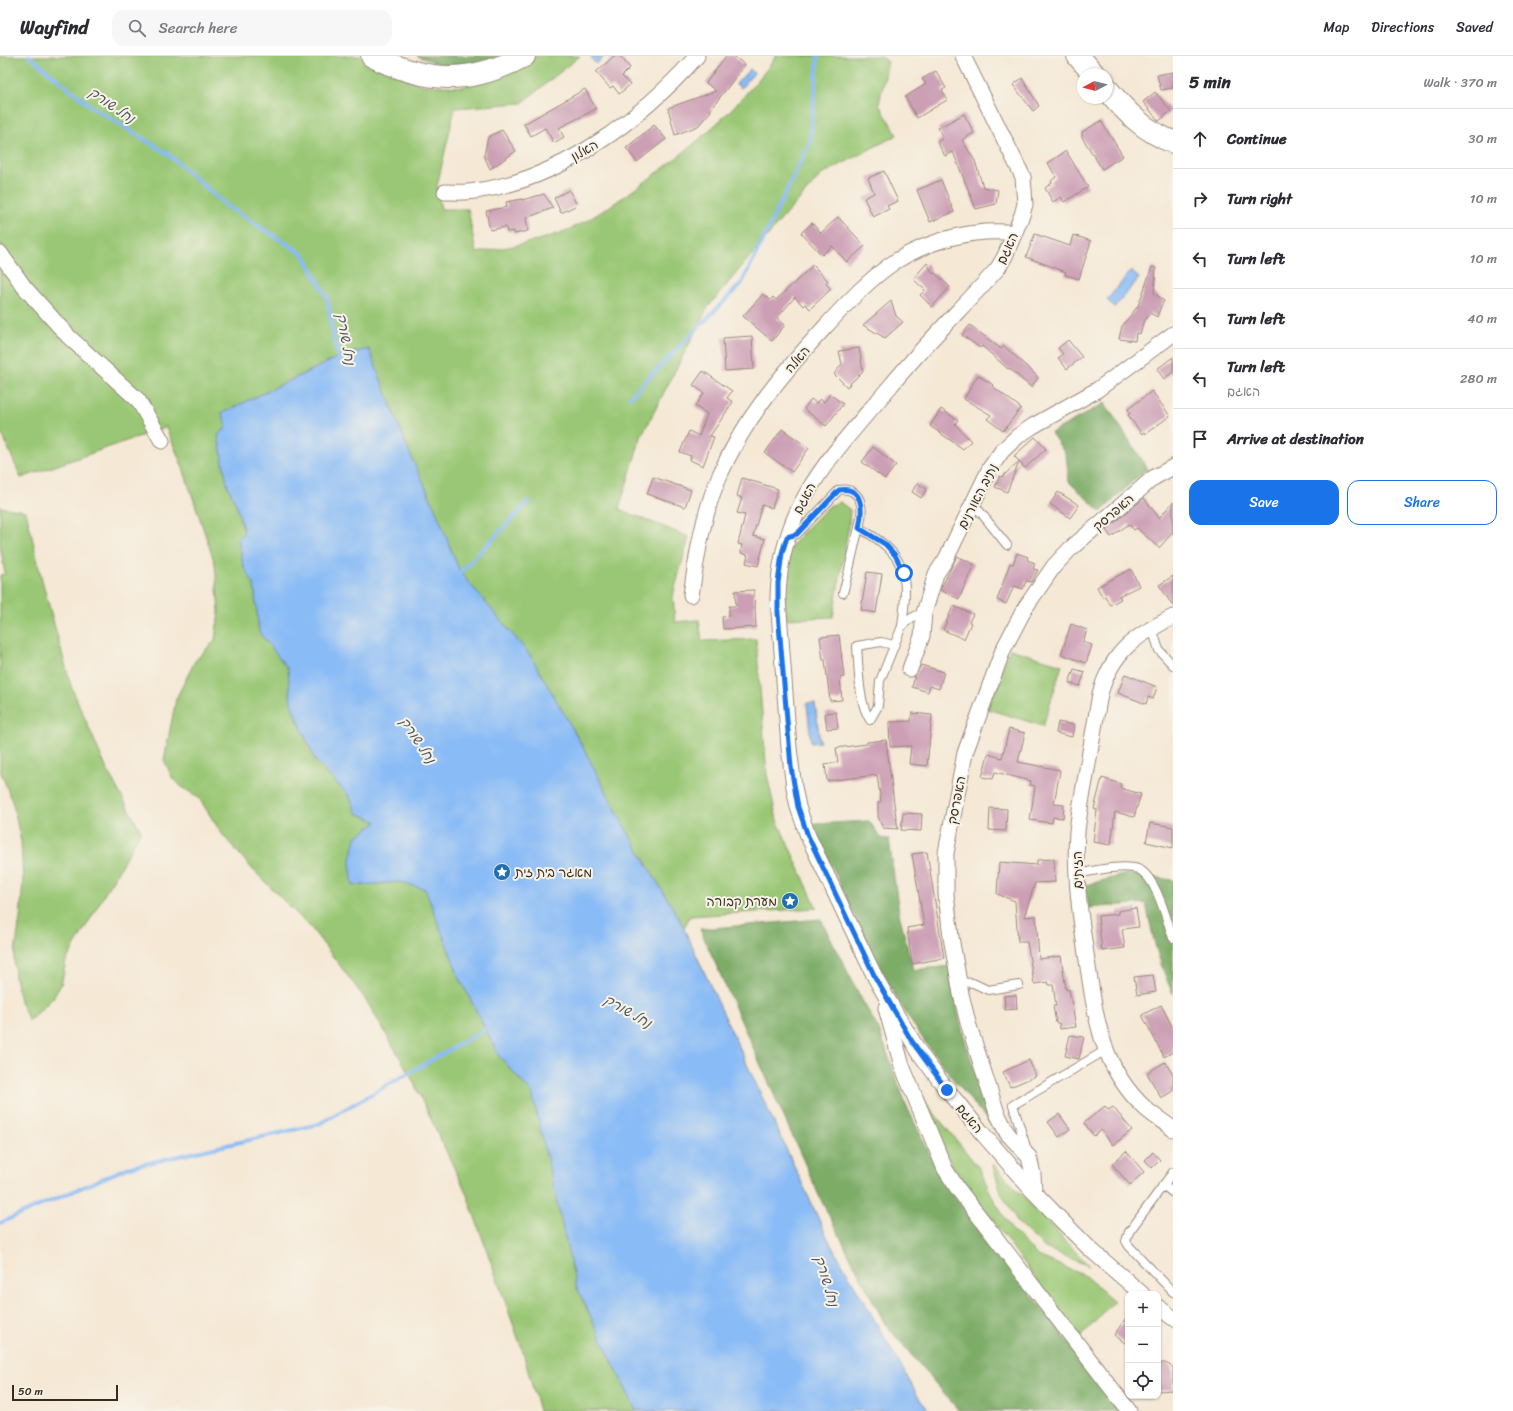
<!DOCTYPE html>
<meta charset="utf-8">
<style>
:root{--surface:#fff;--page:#f7f7f7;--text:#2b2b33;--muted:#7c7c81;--line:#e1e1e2;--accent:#1a73e8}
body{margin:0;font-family:Sriracha,"Playpen Sans Hebrew",sans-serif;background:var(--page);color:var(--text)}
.controls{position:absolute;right:12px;bottom:12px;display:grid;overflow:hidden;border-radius:8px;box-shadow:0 1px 3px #0004}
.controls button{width:36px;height:36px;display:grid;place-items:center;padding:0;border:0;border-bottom:1px solid var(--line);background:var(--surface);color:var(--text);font:20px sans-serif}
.compass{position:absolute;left:1077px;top:12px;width:36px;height:36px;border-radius:50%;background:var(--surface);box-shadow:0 1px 3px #0004;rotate:263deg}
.scale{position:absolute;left:12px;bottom:10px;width:106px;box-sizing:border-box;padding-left:4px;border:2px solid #3b2a1e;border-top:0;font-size:11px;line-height:14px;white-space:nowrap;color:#3b2a1e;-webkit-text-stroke:3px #f7f3e8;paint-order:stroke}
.stop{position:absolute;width:12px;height:12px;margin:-9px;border:3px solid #1a73e8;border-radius:50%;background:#fff}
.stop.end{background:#1a73e8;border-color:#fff;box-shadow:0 1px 4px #0008}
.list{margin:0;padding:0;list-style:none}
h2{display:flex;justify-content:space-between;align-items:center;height:52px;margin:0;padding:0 16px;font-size:17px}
h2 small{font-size:13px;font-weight:400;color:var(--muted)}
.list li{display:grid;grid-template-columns:26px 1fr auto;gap:12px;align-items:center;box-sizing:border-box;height:60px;padding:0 16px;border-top:1px solid var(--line)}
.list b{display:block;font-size:15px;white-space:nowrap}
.list p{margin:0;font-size:13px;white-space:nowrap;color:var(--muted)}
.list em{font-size:13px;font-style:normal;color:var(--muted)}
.actions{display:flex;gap:8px;padding:12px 16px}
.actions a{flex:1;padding:9px 0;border:1px solid var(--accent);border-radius:12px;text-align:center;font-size:14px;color:var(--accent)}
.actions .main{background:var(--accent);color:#fff}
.icon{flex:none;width:22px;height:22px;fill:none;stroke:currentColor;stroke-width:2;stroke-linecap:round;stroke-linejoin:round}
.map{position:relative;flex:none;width:1173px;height:1355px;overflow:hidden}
header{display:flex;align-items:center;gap:24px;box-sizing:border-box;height:56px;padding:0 20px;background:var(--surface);border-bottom:1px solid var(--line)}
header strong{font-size:19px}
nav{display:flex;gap:22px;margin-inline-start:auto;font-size:14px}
.search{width:280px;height:36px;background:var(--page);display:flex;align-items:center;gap:10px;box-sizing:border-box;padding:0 14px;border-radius:12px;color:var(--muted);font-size:15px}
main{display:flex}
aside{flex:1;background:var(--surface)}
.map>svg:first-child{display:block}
.green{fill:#9ac775;stroke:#6a784a}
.forest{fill:#7bac66;stroke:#5b6b42}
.water{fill:#89bbf6;stroke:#62728a}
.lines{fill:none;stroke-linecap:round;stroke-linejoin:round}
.stream{stroke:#89bbf6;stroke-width:4}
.building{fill:#cc9fb5}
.lane-casing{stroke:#98897a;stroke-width:10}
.street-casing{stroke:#98897a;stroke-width:17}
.secondary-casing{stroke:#98897a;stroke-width:24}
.lane{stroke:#fff;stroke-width:8}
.street{stroke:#fff;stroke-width:15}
.secondary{stroke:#fff;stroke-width:22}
.route{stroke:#1a73e8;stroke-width:5}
.labels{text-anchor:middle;stroke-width:4;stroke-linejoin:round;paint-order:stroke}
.street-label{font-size:13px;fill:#3b2a1e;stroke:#f7f3e8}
.poi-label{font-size:13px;fill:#3b2a1e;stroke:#f7f3e8;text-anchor:start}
.water-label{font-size:14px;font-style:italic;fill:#52565f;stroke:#f7f3e8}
</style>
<header>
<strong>Wayfind</strong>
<div class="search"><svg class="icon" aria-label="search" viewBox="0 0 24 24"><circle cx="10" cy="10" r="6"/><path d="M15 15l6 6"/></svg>Search here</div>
<nav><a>Map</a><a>Directions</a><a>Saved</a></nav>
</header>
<main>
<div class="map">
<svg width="1173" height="1355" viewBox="0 0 1173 1355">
<rect width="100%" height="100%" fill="#f7f3e8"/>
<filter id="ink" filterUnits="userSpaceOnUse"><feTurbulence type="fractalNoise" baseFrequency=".025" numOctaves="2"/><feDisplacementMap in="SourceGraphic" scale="8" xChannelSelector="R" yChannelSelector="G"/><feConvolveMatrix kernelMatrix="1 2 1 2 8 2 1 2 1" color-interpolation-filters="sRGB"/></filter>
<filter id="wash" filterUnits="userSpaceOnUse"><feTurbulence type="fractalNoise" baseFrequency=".012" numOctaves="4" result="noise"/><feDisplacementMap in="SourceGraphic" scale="16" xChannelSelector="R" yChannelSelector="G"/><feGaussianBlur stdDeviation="0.9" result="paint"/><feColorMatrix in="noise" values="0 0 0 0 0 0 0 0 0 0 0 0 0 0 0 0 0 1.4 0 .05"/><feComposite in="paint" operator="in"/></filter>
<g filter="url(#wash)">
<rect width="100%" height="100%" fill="#f5e8d5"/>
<g class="green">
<path d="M0 0H360L373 9 422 29 462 31 493 22 536 0H580L522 47 455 52 437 130 441 153H468L476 197C509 191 539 186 570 173 592 163 612 149 632 135 672 107 710 77 744 40 755 27 767 15 776 0H881L888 6 879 48 897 79 821 119 780 165 708 251 641 381 619 453 689 481 673 539 675 566 699 564 702 585 756 583 767 719 777 764 817 852 690 860 612 1014 734 1355H539L522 1293 467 1139 409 1017 366 944 312 873 254 815 222 778 199 742 182 731 173 723 164 704 176 643 195 605 215 584 219 556 215 508 183 412 166 371 21 422 0 373Z"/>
<path d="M840 446 850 454 849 468 833 561 785 563V529L789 499 794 486 829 450Z"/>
<path d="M0 451 26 455 42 524 71 630 107 714 141 775 66 905 61 929 53 942 29 965 20 945 15 922 14 902 20 863 23 824 21 786 13 748 0 714V519L5 518 0 489Z"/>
<path d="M1010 593 1062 609 1043 670 987 653Z"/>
<path d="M921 1041 979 1112 994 1144 1012 1174 1038 1200 1084 1219 1114 1245 1080 1282 952 1110Z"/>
<path d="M992 1107 1089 1210 1045 1192 1018 1167 1001 1136Z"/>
</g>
<g class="forest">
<path d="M417 0H499L485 5 444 10Z"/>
<path d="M1105 347 1148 413 1136 422 1101 456 1069 426 1066 399 1051 377Z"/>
<path d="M869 765 881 782 889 783 899 857 913 914 950 910C953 927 955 944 959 961 969 1004 986 1044 1003 1083 968 1041 931 999 902 951 867 893 842 829 812 768Z"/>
<path d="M1127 818 1173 824V938C1159 909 1152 878 1146 847L1089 852 1085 829Z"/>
<path d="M821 863 862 944 879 974 906 1049 943 1125 1096 1321 1125 1355H959L885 1268 821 1144 700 873Z"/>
</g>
<g class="water">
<path d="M593 0H605L596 8 591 2Z"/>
<path d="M750 13 754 17 741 32 736 28Z"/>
<path d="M1131 215 1139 222 1115 251 1107 244Z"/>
<path d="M369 293 410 398 435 452 460 516 530 599 578 682 626 773 680 864 828 1183 921 1345 930 1355H636L576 1230 532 1037 499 1000 460 923 425 833 399 826 353 830 350 807 356 781 377 766 357 757 349 740 316 706 291 648 288 613 259 576 254 529 243 509 238 483 244 476 236 448 227 428 218 379 227 371 222 357 345 298Z"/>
<path d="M815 647 820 686 811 687 807 647Z"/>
</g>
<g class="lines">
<g class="stream">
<path d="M29 0 92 51 168 98 227 150 303 198 327 241 334 283 340 305"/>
<path d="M630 341 742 227 810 86 818 0"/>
<path d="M457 520 529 445"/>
<path d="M0 1167 127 1112 319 1068 486 973 489 970"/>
</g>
</g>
<g id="blocks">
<g class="building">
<path d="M614 0H620L630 12 622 20 630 29 619 38 613 30 610 32 596 16Z"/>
<path d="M726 0H734L745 9 710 54 711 55 698 70 675 79 668 52 716 35 706 27Z"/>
<path d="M936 15 946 32 942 34 947 44 917 62 905 41 926 28 922 23Z"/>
<path d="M1173 16V32L1161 34 1157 19Z"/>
<path d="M1022 22 1039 50 1033 55 1013 29Z"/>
<path d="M585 33 596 53 559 72 564 81 554 87 545 72 531 80 524 68Z"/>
<path d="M1155 36 1171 55 1159 65 1143 46Z"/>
<path d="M964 58 974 77 962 84 975 105 983 131 998 134 996 148 976 153 953 96 945 100 937 86 943 82 938 72Z"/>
<path d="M1101 65 1123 100 1102 113 1082 81V76Z"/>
<path d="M654 69 666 83 637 106 626 92Z"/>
<path d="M502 74 516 95 490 113 484 100 488 81Z"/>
<path d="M1066 95 1088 131 1064 146 1061 141 1053 146 1045 132 1052 127 1051 125 1056 121 1048 107Z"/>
<path d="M884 115 898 145 887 150 889 153 873 161 864 142 874 137 868 122Z"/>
<path d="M941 124 954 156 930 166 917 134Z"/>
<path d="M569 134 577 149 561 157 554 142Z"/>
<path d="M544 138 553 152 526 162 528 175 514 178V175L507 176 506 171 490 174 486 155 507 151 506 146 522 143V144Z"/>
<path d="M838 161 865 190 847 206 832 190 822 199 801 177 812 167 821 177Z"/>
<path d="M1035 178 1070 190 1073 179 1091 185 1079 223 1065 219 1066 216 1026 201Z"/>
<path d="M927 207 933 218 935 217 950 231 932 251 920 239 925 234 913 223Z"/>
<path d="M813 209 828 225 826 228 831 233 810 253 805 248 803 250 795 241 777 262 785 269 772 285 743 260 763 238 770 244 773 241 776 244Z"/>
<path d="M1152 211 1156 212 1154 237 1164 245 1161 250 1157 261 1150 257 1143 267 1140 278 1136 277 1135 285 1119 283 1122 270 1138 250Z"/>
<path d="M891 245 896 260 903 266 885 282 863 269Z"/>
<path d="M970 269 1001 293 1004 290 1036 319 1038 322 1031 331 1009 312 1008 313 982 290 980 292 962 279Z"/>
<path d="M752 280 754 313 725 315 723 282Z"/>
<path d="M1068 284 1082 301 1067 313 1058 302 1063 298 1058 292Z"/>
<path d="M859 292 863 315 847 331 834 318 842 308 839 295Z"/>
<path d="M1173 301V316L1164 323 1157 313Z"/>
<path d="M703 315 732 335 727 342 733 346 710 380 714 381 703 410 690 404 691 400 680 396 689 375 699 380 707 358 695 350 704 337 693 329Z"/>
<path d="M978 319 993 329 992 330 1021 352 1003 375 987 363 991 359 964 343Z"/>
<path d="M1152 335 1170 360 1145 378 1144 376 1142 378 1128 359 1130 357 1128 353Z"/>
<path d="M830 338 843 348 826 370 804 353 811 343 816 347 820 343 824 346Z"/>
<path d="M941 353 958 364 955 368 971 385 963 393 930 370Z"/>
<path d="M782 373 809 392 792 416 765 397Z"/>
<path d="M1035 381 1046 393 1025 412 1019 406 1007 436 995 431 1000 420 1002 421 1019 405 1014 400Z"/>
<path d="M873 391 896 409 885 423 862 406Z"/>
<path d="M653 421 691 434 685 451 647 438Z"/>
<path d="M742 422 778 433 772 452 762 449 753 480 765 483 758 510 746 507 748 499 741 497 742 489 738 488 745 459 737 457 742 442 737 440Z"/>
<path d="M917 427 927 433 921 442 912 436Z"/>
<path d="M1058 436 1079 449 1070 462 1050 448Z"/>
<path d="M1144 442 1159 462 1173 446V476L1159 492 1137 472 1134 474 1129 468 1111 481 1106 474Z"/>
<path d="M1017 497 1028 501 1027 504 1035 507 1033 513 1038 514 1032 526 1026 525 1023 533 1014 530 1006 548 997 544 1010 507 1013 508Z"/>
<path d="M957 500 974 508 959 543 940 534Z"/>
<path d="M1131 513 1139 530 1119 540 1121 543 1110 549 1105 540 1103 542 1097 531Z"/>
<path d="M867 516 882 518 876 557 861 554Z"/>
<path d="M1173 520V550L1159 529Z"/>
<path d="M754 534 756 571 723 573 722 561 729 560V550H736L735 535Z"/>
<path d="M953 550 973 558 969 566 971 567 964 583 943 574Z"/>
<path d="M1071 568 1087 574 1083 586 1092 589 1086 607 1061 598Z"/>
<path d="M839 579 844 621 840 622 842 644 830 645 825 604H823L820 581Z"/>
<path d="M921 609 944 616 939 633 930 630 928 636 912 631 915 620Z"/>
<path d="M1074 613 1085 616 1080 630 1069 627Z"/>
<path d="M1125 618 1157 631 1153 643 1148 641 1146 648 1118 637Z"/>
<path d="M836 656 838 672 827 673 825 657Z"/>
<path d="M912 657 932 659 927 710 909 708 911 690 890 691 889 666 911 665Z"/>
<path d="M1058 666 1074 669 1072 681 1056 677Z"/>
<path d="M1009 673 1025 677 1018 706 1060 714 1054 748 1064 749 1063 762 1053 761 1052 767 1030 764 1035 730 1030 729 1031 725 995 716 993 723 982 721 988 698 1002 702Z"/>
<path d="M886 684 894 747 898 773 883 772 878 761V746H881L877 719 827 725 825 708 838 706 836 692 867 688V686Z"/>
<path d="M1102 722 1121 728 1120 732 1141 738 1134 761 1115 756 1111 789 1093 786 1097 754 1094 753Z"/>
<path d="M990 752 1007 753 1006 775 989 774Z"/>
<path d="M903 757 922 758 921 775 901 774Z"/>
<path d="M1150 767 1173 771V792L1146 786Z"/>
<path d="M927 796 944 902 912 908 907 872 924 869 912 798Z"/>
<path d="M1054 803 1055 826 1035 827 1024 861 1036 860 1039 903 1061 900 1066 934 1069 933 1076 971 1060 973 1059 967H1056L1053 950H1056L1053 929H1049L1048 926 1034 928 1027 886H1018L1015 845 997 838 999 806 1037 809V804Z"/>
<path d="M1136 852 1139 871 1122 873 1125 892 1102 895 1098 860 1118 858V855Z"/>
<path d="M1153 919 1156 936 1137 939 1134 921Z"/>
<path d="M1016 939 1017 953 1005 954 1004 940Z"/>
<path d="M1161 949 1173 972V996L1164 1001 1142 959Z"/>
<path d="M1070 979 1084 981 1079 1003 1065 1000Z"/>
<path d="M1029 1004 1036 1020 1010 1031 1003 1016Z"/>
<path d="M1165 1006 1173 1019V1035L1161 1042 1147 1017Z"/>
<path d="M1105 1050 1108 1054 1113 1051 1132 1074 1113 1089 1101 1074 1094 1080 1084 1067Z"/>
<path d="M1059 1058 1070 1073 1059 1081 1048 1066Z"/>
<path d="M1126 1095 1144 1116 1130 1129 1112 1108Z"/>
<path d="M1153 1096 1160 1104 1152 1112 1145 1104Z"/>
<path d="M1128 1259V1289L1114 1279Z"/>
<path d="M1158 1307H1165L1173 1311V1334L1158 1335Z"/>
</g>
</g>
</g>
<g filter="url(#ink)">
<use href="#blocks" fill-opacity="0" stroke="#98897a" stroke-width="1"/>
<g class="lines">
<g class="lane-casing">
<g id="lane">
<path d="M973 447 1007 489"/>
<path d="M859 472C907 498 909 518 902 570"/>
<path d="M787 481 797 478 839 434C850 432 859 437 861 449 863 460 859 472 856 483 852 501 848 519 843 537"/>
<path d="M1152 572 1159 594 1173 609"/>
<path d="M894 589 881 586 857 590C859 612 858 646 870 664L878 650 880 625 902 570C909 562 915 559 924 557"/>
<path d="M1076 818C1094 815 1122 808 1138 813 1156 820 1167 865 1173 882"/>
<path d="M959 926 973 927 988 934 1019 929"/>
<path d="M1027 1094 1013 1049 1106 994"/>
<path d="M1173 1116 1129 1176 1126 1185 1129 1190 1173 1236"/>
<path d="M1163 1129 1173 1137"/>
</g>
</g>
<g class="street-casing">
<g id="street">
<path d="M963 0 1023 121 1025 148 1022 159 1005 200 998 212C976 237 952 261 930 285 911 305 894 326 876 347 823 409 780 456 778 542L789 692 794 731 798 751 808 780 875 921 893 953 921 999 947 1034 983 1078 1031 1133 1061 1164 1090 1193 1142 1238"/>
<path d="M445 136C455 136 465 137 475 135 561 124 641 63 697 0"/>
<path d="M0 197 25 232 69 281 138 344 162 385"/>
<path d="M691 539C697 499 703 458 719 421 743 364 783 317 825 271 847 247 869 223 896 205 930 184 974 172 1015 177"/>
<path d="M1173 561C1135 580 1112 595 1100 638 1095 667 1090 696 1085 725 1082 741 1079 758 1077 775 1074 821 1081 866 1088 911 1096 965 1103 1014 1146 1053 1154 1060 1164 1066 1173 1073"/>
<path d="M910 613 922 580 924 557 936 518 946 503 990 412 1002 395 1018 380 1033 370 1097 334 1173 278"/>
<path d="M886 952 902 1010 945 1113 958 1133 1129 1355"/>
<path d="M1034 1136 1033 1118 1029 1101 1007 1077 997 1057 968 967 961 938 951 881 946 838V797L965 697 1003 594 1025 552 1054 510 1070 493 1137 436 1153 422 1173 411"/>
<path d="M1158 1251 1173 1262"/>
</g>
</g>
<g class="secondary-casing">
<g id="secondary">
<path d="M372 0C426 27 470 29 524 0"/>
<path d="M1078 0 1094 18"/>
<path d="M1107 33C1126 56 1144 75 1173 86"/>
</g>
</g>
<use href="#lane" class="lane"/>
<use href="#street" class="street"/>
<use href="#secondary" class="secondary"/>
</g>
</g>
<g class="lines" filter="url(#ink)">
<path class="route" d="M904 517 895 499 885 488 859 472C863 455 864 430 839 434L797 478 787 481 782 497 778 527V557L791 711 798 751 808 780 875 921 911 984 947 1034"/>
</g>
<defs>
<g id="sight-disc" transform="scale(0.9)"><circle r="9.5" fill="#1f6fb2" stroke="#f7f3e8"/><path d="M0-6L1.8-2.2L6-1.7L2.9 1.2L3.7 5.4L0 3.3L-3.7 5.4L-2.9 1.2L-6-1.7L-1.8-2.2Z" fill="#fff"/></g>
</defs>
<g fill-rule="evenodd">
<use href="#sight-disc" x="502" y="816"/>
<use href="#sight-disc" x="790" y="845"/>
</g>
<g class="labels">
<g class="street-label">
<text transform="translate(584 94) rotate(-30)" y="5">האלון</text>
<text transform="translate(1007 192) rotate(-65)" y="5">האגם</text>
<text transform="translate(797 303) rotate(-49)" y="5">האלה</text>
<text transform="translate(977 440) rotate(-63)" y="5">נתיב האורנים</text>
<text transform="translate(804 442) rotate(-62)" y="5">האגם</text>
<text transform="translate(1113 456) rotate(-41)" y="5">האפרסק</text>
<text transform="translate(956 744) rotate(-79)" y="5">האפרסק</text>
<text transform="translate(1077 814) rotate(-91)" y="5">הזיתים</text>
<text transform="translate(970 1062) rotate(51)" y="5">האגם</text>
</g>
<g class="poi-label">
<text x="515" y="821">מאגר בית זית</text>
<text x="777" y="850" text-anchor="end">מערת קבורה</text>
</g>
<g class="water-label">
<text transform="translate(112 49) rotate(34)" y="5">נחל שורק</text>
<text transform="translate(346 283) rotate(80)" y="5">נחל שורק</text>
<text transform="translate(418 684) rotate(56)" y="5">נחל שורק</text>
<text transform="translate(628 955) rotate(30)" y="5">נחל שורק</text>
<text transform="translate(827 1225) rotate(73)" y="5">נחל שורק</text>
</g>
</g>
</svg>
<div class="controls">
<button>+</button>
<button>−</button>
<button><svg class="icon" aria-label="locate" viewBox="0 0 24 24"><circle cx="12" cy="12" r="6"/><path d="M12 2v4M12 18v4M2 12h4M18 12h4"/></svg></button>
</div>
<svg class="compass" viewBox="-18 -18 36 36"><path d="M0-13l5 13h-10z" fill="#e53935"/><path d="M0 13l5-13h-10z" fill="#7c7c81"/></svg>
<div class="scale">50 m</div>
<div class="stop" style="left:904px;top:517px"></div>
<div class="stop end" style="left:947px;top:1034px"></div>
</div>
<aside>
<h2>5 min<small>Walk · 370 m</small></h2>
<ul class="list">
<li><svg class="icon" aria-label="ahead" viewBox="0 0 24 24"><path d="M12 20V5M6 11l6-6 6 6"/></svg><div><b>Continue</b></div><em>30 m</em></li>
<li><svg class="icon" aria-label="right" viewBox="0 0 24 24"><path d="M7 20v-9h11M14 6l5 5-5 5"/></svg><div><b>Turn right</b></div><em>10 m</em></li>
<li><svg class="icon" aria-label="left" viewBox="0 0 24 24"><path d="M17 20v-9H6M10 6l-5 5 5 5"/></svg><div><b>Turn left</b></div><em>10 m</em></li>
<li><svg class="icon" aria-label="left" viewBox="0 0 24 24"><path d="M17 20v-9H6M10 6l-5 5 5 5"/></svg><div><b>Turn left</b></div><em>40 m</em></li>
<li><svg class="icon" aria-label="left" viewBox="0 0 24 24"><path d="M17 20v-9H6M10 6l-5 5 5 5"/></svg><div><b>Turn left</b><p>האגם</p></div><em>280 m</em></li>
<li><svg class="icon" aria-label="arrive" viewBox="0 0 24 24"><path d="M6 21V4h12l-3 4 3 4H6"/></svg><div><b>Arrive at destination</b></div></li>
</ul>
<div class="actions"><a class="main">Save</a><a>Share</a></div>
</aside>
</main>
